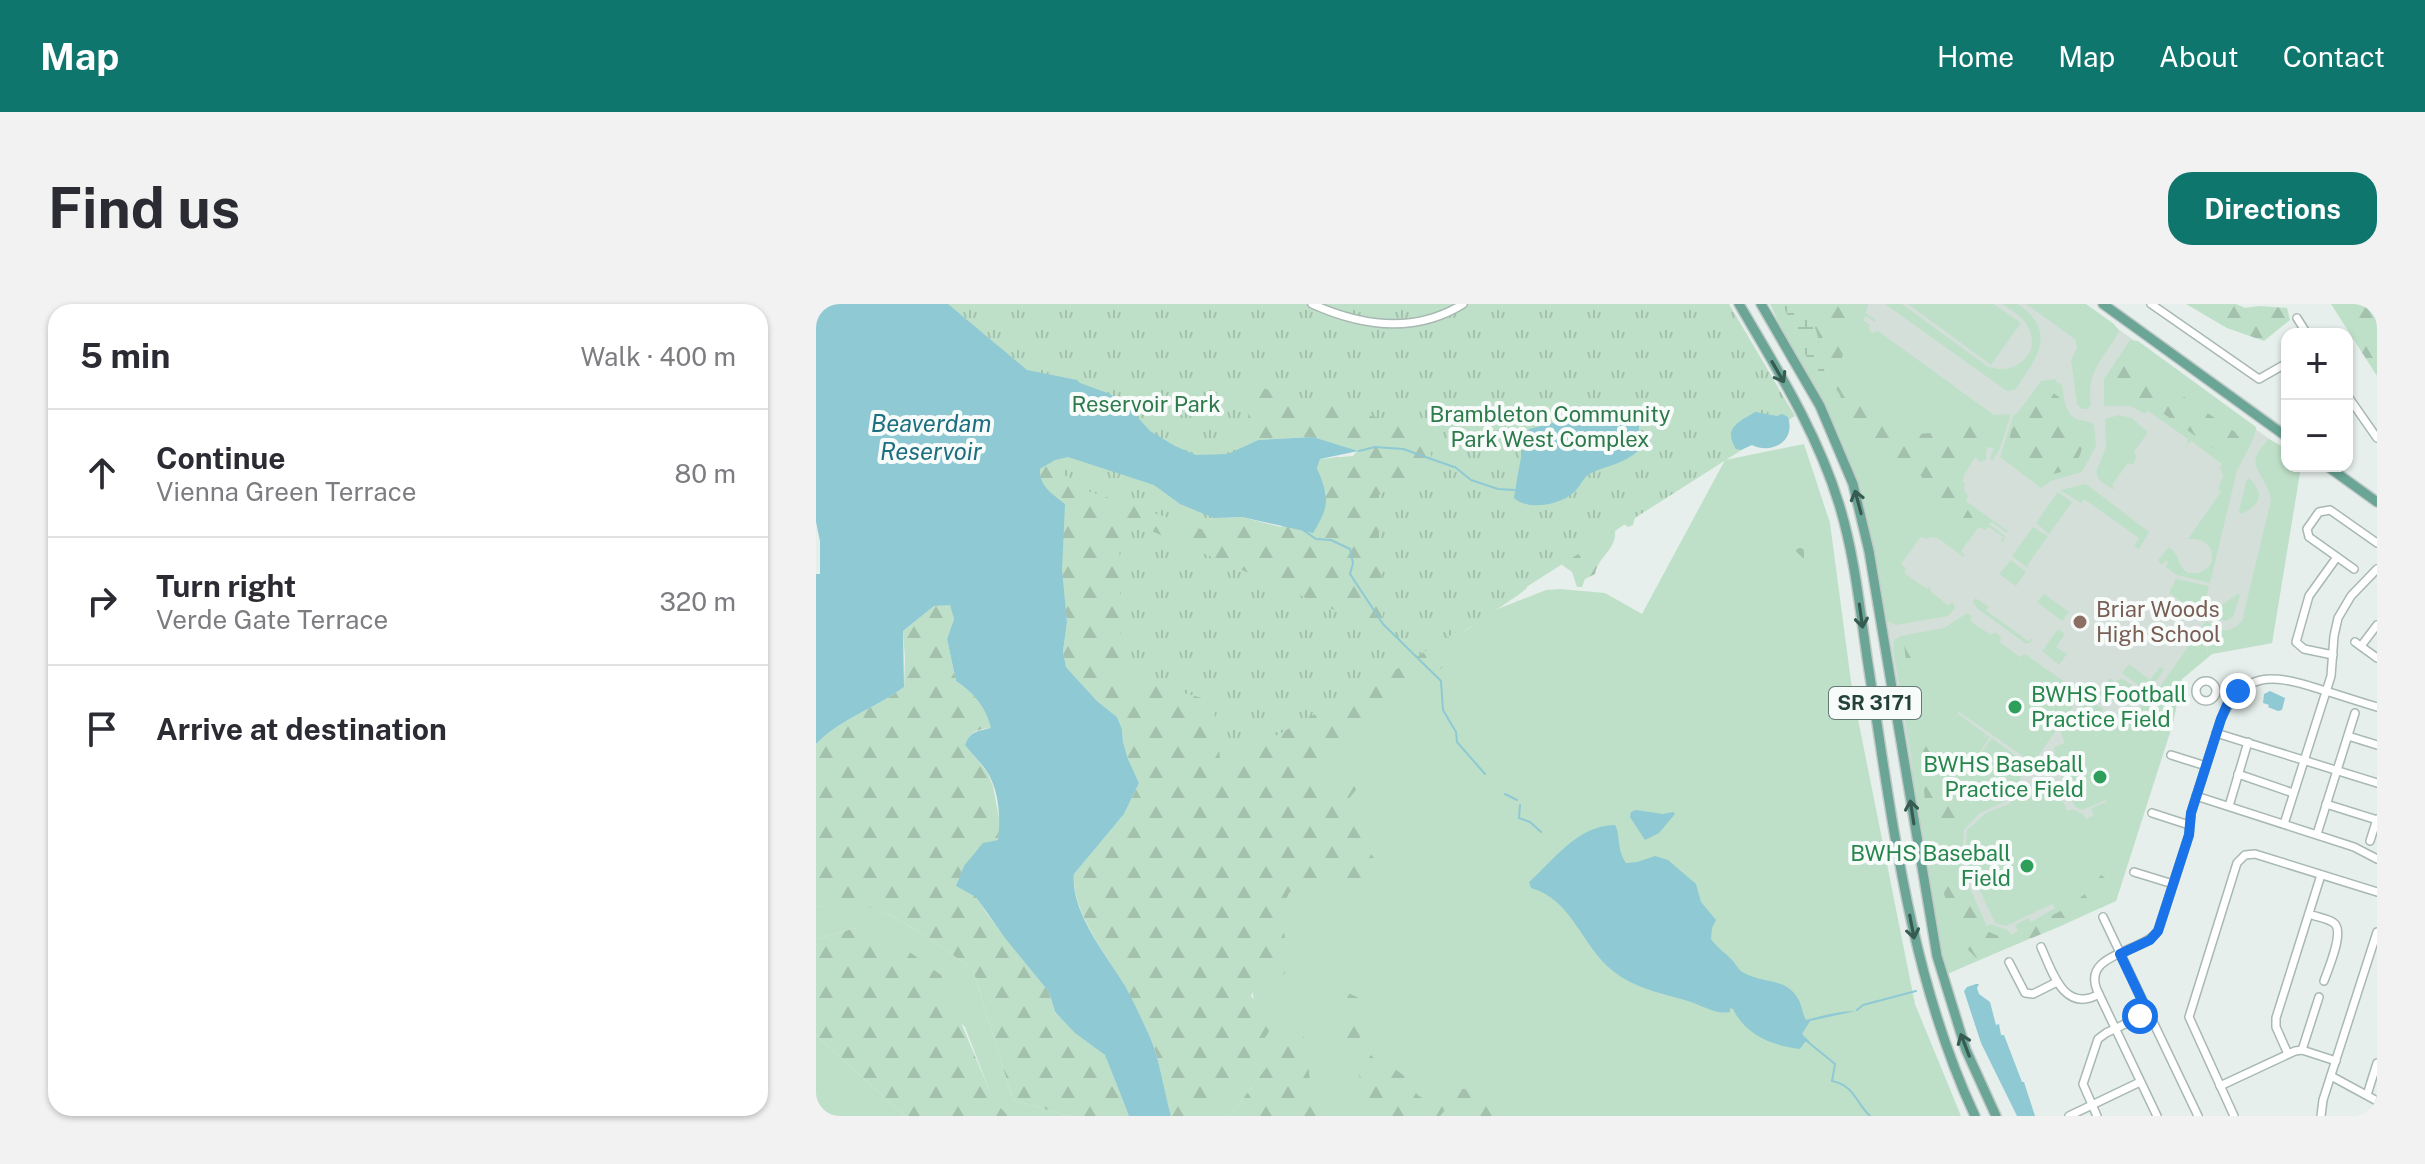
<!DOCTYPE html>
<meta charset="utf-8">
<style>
:root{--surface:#fff;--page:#f2f2f3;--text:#2b2b33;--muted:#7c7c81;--line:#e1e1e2;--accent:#0f766e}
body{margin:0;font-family:"Public Sans",sans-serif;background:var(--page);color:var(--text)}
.controls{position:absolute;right:24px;top:24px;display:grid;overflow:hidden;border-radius:16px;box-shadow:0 2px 6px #0004}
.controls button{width:72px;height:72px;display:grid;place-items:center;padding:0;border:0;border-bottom:2px solid var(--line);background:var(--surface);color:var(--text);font:40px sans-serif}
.stop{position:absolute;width:24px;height:24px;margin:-18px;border:6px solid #1a73e8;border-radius:50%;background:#fff}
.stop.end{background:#1a73e8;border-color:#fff;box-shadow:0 2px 8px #0008}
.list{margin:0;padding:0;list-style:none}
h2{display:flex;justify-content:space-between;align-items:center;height:104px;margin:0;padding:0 32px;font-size:34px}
h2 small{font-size:26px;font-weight:400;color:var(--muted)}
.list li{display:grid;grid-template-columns:52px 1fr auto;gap:24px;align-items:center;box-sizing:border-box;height:128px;padding:0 32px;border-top:2px solid var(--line)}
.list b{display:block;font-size:30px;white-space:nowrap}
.list p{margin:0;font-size:26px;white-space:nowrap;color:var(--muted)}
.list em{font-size:26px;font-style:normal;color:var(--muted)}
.icon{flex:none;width:44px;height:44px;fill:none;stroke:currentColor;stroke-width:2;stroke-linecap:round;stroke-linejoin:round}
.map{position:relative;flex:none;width:1561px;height:812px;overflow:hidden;border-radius:24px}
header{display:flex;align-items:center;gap:48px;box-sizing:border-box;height:112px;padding:0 40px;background:var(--accent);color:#fff}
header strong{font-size:38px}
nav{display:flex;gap:44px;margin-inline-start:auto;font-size:28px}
.intro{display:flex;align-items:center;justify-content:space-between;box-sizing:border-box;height:192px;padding:0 48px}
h1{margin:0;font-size:56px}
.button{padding:20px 36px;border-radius:24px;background:var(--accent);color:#fff;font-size:28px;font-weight:700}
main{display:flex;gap:48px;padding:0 48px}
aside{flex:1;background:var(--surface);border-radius:24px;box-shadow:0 2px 6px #0004}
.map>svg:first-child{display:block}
.built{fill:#d4dfda}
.grass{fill:#bfe0c8}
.forest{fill:url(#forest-firs)}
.wetland{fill:url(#wetland-marsh)}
.cemetery{fill:url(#cemetery-stones)}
.park{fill:url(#park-tufts)}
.water{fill:#8ec9d4}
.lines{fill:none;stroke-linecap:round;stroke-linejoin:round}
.stream{stroke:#8ec9d4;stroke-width:2}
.minor-casing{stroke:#a8b8b2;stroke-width:10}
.major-casing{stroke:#c2cac8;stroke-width:12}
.minor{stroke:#fff;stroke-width:7}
.major{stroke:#6aa596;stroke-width:9}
.oneway{stroke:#365b51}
.route{stroke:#1a73e8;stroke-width:10}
.education-dot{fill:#8d6e63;stroke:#f7fbf9;stroke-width:3}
.leisure-dot{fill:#2e9e5b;stroke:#f7fbf9;stroke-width:3}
.labels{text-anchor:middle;stroke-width:8;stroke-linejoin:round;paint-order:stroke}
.shield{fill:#f7fbf9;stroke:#637a73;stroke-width:2}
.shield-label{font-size:20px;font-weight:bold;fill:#24423a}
.park-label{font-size:22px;fill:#2d7a4b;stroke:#f7fbf9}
.education-label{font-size:22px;fill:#785e54;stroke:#f7fbf9;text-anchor:start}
.leisure-label{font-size:22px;fill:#27864d;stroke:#f7fbf9;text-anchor:end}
.water-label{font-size:24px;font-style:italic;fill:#1c6f80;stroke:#f7fbf9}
</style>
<header>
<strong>Map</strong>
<nav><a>Home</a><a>Map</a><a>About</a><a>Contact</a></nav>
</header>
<div class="intro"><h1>Find us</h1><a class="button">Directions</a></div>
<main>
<aside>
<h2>5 min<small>Walk · 400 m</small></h2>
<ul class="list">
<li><svg class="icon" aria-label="ahead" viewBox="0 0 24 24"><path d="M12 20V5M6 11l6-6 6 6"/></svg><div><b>Continue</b><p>Vienna Green Terrace</p></div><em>80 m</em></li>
<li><svg class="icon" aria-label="right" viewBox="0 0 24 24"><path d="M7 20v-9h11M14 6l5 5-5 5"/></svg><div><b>Turn right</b><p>Verde Gate Terrace</p></div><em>320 m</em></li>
<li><svg class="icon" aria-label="arrive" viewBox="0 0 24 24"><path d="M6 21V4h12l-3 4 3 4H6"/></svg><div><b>Arrive at destination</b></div></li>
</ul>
</aside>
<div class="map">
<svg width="1561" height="812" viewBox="0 0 1561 812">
<defs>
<pattern id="forest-firs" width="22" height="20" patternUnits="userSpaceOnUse" patternTransform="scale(2)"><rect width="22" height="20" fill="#bfe0c8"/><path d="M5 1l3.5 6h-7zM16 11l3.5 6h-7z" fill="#a4c1ad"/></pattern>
<pattern id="wetland-marsh" width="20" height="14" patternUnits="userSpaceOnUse" patternTransform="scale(2)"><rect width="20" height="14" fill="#bfe0c8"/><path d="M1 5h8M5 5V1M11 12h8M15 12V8" fill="none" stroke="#a4c1ad"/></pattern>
<pattern id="cemetery-stones" width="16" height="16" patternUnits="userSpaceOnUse" patternTransform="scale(2)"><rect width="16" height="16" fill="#bfe0c8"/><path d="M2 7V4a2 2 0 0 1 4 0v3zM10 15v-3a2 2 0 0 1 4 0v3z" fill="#a4c1ad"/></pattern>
<pattern id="park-tufts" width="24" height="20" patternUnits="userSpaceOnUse" patternTransform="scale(2)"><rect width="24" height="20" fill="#bfe0c8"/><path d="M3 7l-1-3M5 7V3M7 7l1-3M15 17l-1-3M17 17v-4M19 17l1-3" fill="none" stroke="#a4c1ad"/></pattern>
</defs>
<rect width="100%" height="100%" fill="#e6efeb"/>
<path class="built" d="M954 0H1268L1471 148V162H1485L1456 339 1396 350 1366 375 1357 419 1300 597 1131 670 1125 650 1054 232 1040 180 1024 135Z"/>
<g class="grass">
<path d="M954 0H1052L1050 9 1060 16 1059 18 1050 12 1047 16 1054 21 1053 26 1056 29 1062 27 1178 111 1195 110 1183 147 1176 157 1174 154 1178 144 1171 143 1170 156 1164 158 1159 153 1145 176 1149 180 1148 186 1152 192 1150 197 1192 227 1196 223 1191 229 1176 218 1173 220 1189 232 1187 238 1185 237 1187 233 1173 223 1169 226 1163 223 1145 247 1149 251 1147 253 1122 234 1116 233 1110 235 1105 233 1085 260 1090 264 1088 269 1111 285 1115 282 1114 287 1132 301 1137 298 1139 304 1132 312 1080 321 1070 317 1051 214 1036 164 1010 103 971 36Z"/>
<path d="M1069 0H1086L1171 62C1198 74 1228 49 1211 21 1206 12 1194 6 1186 0H1202C1243 29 1220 55 1199 86L1191 87Z"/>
<path d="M1092 0H1178L1205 19 1175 61Z"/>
<path d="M1210 0H1270L1298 20 1303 27C1289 55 1270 64 1275 101L1272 105H1266L1261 100 1255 56 1261 44 1259 35Z"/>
<path d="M1314 36 1322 37 1440 123C1440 135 1426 155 1421 167L1394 279 1361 271 1350 263 1352 257H1349L1346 261 1342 256 1353 243C1365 252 1360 260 1372 269H1384L1394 262C1401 243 1389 234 1372 235L1405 188 1402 185 1407 172 1404 163 1406 160 1375 137 1371 141 1372 135 1332 107 1329 110 1314 102H1288V75Z"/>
<path d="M1240 75 1241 79 1246 80C1248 92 1248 110 1261 115 1269 118 1273 116 1278 121L1280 142 1266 168 1235 177 1225 184 1184 153 1197 112 1202 108 1225 77Z"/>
<path d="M1303 111 1315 114 1332 128 1318 148 1321 152 1317 161 1312 159 1296 181 1298 186 1283 176 1280 168 1290 143 1289 115Z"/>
<path d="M1453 135 1471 145V162H1485L1456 339 1396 350 1366 375 1357 419 1300 597 1131 670 1125 650 1097 486 1095 453 1077 345 1078 336 1084 332 1128 324 1151 309 1156 312 1154 317 1175 331 1179 328 1185 333 1184 338 1204 353 1209 350 1266 390 1217 459 1143 408 1116 445 1142 410 1170 430 1166 436 1171 431 1174 433 1149 470 1176 434 1203 454 1178 490 1204 455 1214 461 1188 498 1164 509 1148 526 1145 565 1171 622 1175 620 1192 626 1195 631 1202 627 1199 621 1212 614 1215 618 1239 604 1236 600 1190 622 1179 619 1149 555 1151 526 1170 509 1193 500 1205 483 1218 492 1227 484 1248 499 1251 507 1256 505 1267 510 1270 515 1278 511 1275 504 1291 498 1290 496 1266 506 1259 503 1241 462 1238 443 1249 439 1245 428 1270 394 1287 405 1285 409C1309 418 1327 403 1344 386L1343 384 1381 330 1389 337 1392 351 1391 336 1382 328 1391 316C1400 330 1416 329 1426 317L1455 196C1450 167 1424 163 1453 135Z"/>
<path d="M988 140 1014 219 1036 385 1099 700 1145 812H461L451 763 414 812H391L446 735 435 681 486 451 674 308 730 286 744 285 789 289 826 310 909 156Z"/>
<path d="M1433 174C1449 191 1445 200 1425 210L1423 207 1430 177Z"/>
<path d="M1270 180 1333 228 1323 245 1318 242 1323 234 1268 195 1265 199 1244 186Z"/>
<path d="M1242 188 1256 198 1233 230 1220 219Z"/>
<path d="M1217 223 1232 232 1211 262 1214 266 1196 252Z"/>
<path d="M1195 256 1210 268 1200 282 1183 270Z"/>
<path d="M1360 275 1393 282 1387 309 1379 307 1353 289Z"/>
<path d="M1228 290 1253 308 1246 317 1221 298Z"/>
<path d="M1422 290 1424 291 1417 313 1410 317 1401 315 1399 311 1401 304Z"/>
<path d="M1159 294 1172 302 1171 307 1212 337 1217 334 1215 338 1210 340 1161 304 1157 298Z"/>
<path d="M1242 325 1249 330 1240 343 1251 350 1243 361 1226 347Z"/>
<path d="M1313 360 1334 376 1344 363 1348 366 1332 388 1306 369Z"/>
<path d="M1294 374 1299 378 1306 374 1323 387 1306 397 1292 396 1290 400 1288 399 1289 396 1284 392 1283 389Z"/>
<path d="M35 595 76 612 118 637 157 666 197 796 253 812H192L177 796 149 723 40 624 0 635V603Z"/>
<path d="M0 731 89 812H0Z"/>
</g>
<g class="forest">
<path d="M989 0H1039L1025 58 1034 87 1072 119 1085 126 1102 130 1114 129 1158 116C1166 120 1169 125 1169 133 1159 151 1141 173 1146 194 1148 205 1159 211 1159 223L1149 233H1141L1133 224 1127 202 1117 185 1101 168 1082 154 1047 134 1038 124 1030 109 1024 91 1008 66V55L1000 26 987 3Z"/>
<path d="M1370 0H1420L1429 4 1443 2 1471 4 1474 16 1448 37 1411 24Z"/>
<path d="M1515 0H1561V72Z"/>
<path d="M328 8 819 213 817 221 812 223 808 220 799 227C801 245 782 253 779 270L769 275 766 283H761L756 268 746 261 749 255 715 275 710 285 701 292 651 325 634 341 631 348 632 358 611 378 600 384 566 413 540 430 507 463 506 470 508 478 514 481 533 474 546 461H550C550 478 539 486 530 499L537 521 566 567 562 576 542 593 513 575H498L484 579 473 589 465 607 470 641 469 669 465 673 438 684 435 692 443 701 461 708 458 721 392 812H355C348 786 344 757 334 733 326 716 318 699 309 683 291 651 255 607 258 570L308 510 323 479 312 455 307 438 306 425 301 413 281 397 250 363 247 347 251 318 236 190C227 182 223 177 224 165L239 156 398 214 426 213 465 223 510 190 501 164 504 155 537 152 541 147 497 133 442 136 412 150Z"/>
<path d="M1301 54 1318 56 1325 63 1419 128 1428 140 1420 153H1410L1345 108 1295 85Z"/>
<path d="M1234 87 1243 93 1249 112 1264 120 1270 130 1264 151 1256 165C1229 173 1207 177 1190 148L1196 124 1202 115 1212 110 1227 90Z"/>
<path d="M134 300 138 315 131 335 140 377C158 389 170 403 176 424 162 425 154 427 149 441L171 468 177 482 184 520 182 536 160 592 171 610 233 688 239 709 289 751 313 812H253L197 796 157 666 118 637 76 612 35 596 0 603V440C24 415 60 404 88 383L89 355 87 327 118 302Z"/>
<path d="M1098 336C1094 359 1103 365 1097 387L1100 388V396L1105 399 1104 426 1113 440 1115 456 1124 466 1125 478C1133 480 1142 479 1148 484L1147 492 1154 501 1157 508 1146 524 1142 565 1149 581 1153 583 1159 595 1158 602 1169 626 1180 631 1195 633 1254 602 1275 585 1285 571 1292 576 1306 573 1297 598 1245 622 1162 656C1156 649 1145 640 1142 632 1140 626 1141 620 1139 613 1133 600 1126 588 1122 574 1118 557 1119 540 1116 524 1112 500 1101 487 1115 464 1095 426 1093 382 1088 340Z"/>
<path d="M40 624 80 638 125 671 177 795 192 812H89L0 731V635Z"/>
<path d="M530 688 545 695 556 704 542 738 546 745C555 749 558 756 566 760 575 764 581 765 588 772 597 780 598 796 614 795 622 795 625 791 631 788 636 785 643 785 649 785L682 812H659L644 800 635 799 624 812H555L539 758 527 731 528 712 516 694Z"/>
<path d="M487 725 498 805 501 812H414L477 728Z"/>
</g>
<path class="wetland" d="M966 0H986C999 28 1008 44 1009 76 989 61 978 21 966 0Z"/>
<path class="cemetery" d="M983 228 1000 244 989 256 972 240Z"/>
<g class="park">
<path d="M26 0H913L979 112 588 361 405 462 397 397 305 372 303 213 553 321 567 312 561 192 617 158 607 125 430 80 433 106 424 180 394 228 269 186 81 46Z"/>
<path d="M1243 191 1254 200 1242 216 1231 208Z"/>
</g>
<g class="water">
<path d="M0 0H132L211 66 261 76 264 79 294 90 317 108 334 127 359 142 380 151 412 150 442 136 497 133 542 147 504 155 501 164C513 193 514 202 497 229L426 213 398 214 364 200 338 181 252 153 239 156 224 165C223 183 237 190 249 200L246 266 251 318 247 347 250 363 281 397 301 413 306 425 307 438 312 455 323 479 308 510 258 570C254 607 291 652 309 682 318 698 326 716 334 733 344 757 348 786 355 812H313L289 751 259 729 239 708 233 688 189 634 160 593 140 582 148 562 167 539 182 536C185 514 183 485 170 466 164 458 156 450 149 441 154 427 162 427 175 424 170 403 158 389 140 377L131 335 138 315 134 301 118 302 87 327 88 383C60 404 24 415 0 440V270H4V237L0 218Z"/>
<path d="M780 108H804L816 110 823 122 822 147C808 160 792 161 775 169 767 173 765 182 758 188 744 201 713 207 698 194 702 170 705 148 713 125Z"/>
<path d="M939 108 961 112 966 110 972 113C980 137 956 151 936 141L925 146 920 145C906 123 925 117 939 108Z"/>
<path d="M1454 387 1469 394 1466 406 1462 407 1452 403 1453 401 1447 399 1448 390Z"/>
<path d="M820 506 847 510 857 508 859 510 843 529 829 536 814 513 815 508Z"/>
<path d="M799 521C805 532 800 544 810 559L821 558 839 552 852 556 880 580 885 598 900 616 896 624 895 635C901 644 910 649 917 657 922 663 923 667 930 670 947 679 969 674 981 693 986 700 986 709 990 716 1005 712 1023 707 1040 707L994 717 986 730 994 738H989L984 745C956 741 930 732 917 705L914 704V708C900 711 885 701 872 697 845 689 820 685 797 667 766 643 756 595 715 584L713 578C738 556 762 521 799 521Z"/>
<path d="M1160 680H1163L1161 684 1163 690 1174 698 1180 721 1183 720 1185 731H1188L1206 778H1208L1219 812H1201L1165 739 1148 687 1151 683Z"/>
</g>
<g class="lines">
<g class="stream">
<path d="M543 147 559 143 587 145 638 163"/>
<path d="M639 163 655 176 682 185 699 186"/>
<path d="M487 226 500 235 515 236 534 245 537 259 534 270 567 320 625 377 627 406 640 428 641 438 669 470"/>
<path d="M689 490 701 496"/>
<path d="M704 501 703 514 714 518 725 528"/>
<path d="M1041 706 1047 701 1100 687"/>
<path d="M992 738 1019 760 1016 777C1038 781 1040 799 1054 812"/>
</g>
<g class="minor-casing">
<g id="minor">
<path d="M496 0C545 22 599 30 647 0"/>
<path d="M1335 0 1443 75 1471 59"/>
<path d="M1481 14 1491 30"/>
<path d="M1531 91 1561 134"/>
<path d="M1538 265 1493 233 1491 225 1503 208 1514 206 1561 239"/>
<path d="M1539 338 1561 354"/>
<path d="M1545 342 1561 321"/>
<path d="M1517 351 1488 345 1480 338 1493 292 1521 253"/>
<circle cx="1390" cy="387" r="10"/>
<path d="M1400 429 1561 479"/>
<path d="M1532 432 1561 441"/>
<path d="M1355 451 1390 462"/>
<path d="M1422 470 1477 489"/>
<path d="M1380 492 1538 543 1561 555"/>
<path d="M1510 500 1561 516"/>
<path d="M1413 502 1432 438"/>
<path d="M1336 509 1373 521"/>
<path d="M1468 520 1515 372 1518 332 1522 314 1535 292 1561 265"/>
<path d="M1501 530 1539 409"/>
<path d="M1554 537 1561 515"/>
<path d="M1318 568 1357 580"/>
<path d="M1493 610C1500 613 1512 614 1518 619 1529 628 1512 665 1508 677"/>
<path d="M1287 613 1382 812"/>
<path d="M1225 643C1236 667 1248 710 1283 690"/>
<path d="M1193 658 1209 689 1217 690 1241 678"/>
<path d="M1486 746 1503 693"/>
<path d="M1472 750 1460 723V714L1505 571"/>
<path d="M1515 772 1561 797"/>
<path d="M1404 782 1479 747 1486 746 1520 757"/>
<path d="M1551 791 1561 759"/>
<path d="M1253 812 1324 778"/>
<path d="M1281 812 1267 780 1282 735 1290 729 1332 709"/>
<path d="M1341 812 1281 686C1266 649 1326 649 1342 627L1373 531 1375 509 1405 415C1427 367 1456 370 1500 384 1520 390 1541 397 1561 403"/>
<path d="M1418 812 1373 713 1421 559 1429 551 1439 550 1561 588"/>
<path d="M1505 812 1507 796 1561 628"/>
</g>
</g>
<g class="major-casing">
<g id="major">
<path d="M923 0C961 65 1001 128 1023 200 1039 252 1044 307 1052 360 1076 513 1093 671 1159 812"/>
<path d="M945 0 1004 102 1037 180 1053 247 1121 652 1150 746 1180 812"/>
<path d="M1287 0 1471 133"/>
<path d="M1511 162 1561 198"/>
</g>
</g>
<use href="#minor" class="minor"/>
<use href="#major" class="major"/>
</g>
<defs><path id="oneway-shaft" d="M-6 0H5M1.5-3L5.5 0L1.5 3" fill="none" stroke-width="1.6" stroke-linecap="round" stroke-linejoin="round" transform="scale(2)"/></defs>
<g class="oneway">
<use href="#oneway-shaft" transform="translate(962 68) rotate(60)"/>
<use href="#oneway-shaft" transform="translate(1042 198) rotate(-105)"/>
<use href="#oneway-shaft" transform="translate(1045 312) rotate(82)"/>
<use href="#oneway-shaft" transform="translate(1096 508) rotate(-99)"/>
<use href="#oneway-shaft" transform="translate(1096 623) rotate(79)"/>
<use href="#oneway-shaft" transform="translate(1149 741) rotate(-111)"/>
</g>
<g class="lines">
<path class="route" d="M1324 712 1332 709 1304 650 1334 636 1342 627 1373 531 1375 509 1405 415 1411 401 1422 387"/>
</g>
<circle class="education-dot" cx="1264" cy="318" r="8"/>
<g class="leisure-dot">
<circle cx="1199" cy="403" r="8"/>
<circle cx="1284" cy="473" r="8"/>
<circle cx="1211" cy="562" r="8"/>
</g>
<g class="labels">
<rect class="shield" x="1013" y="383" width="92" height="32" rx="6"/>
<g class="shield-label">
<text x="1059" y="406">SR 3171</text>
</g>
<g class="park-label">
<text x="330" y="108">Reservoir Park</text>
<text x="734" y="118">Brambleton Community<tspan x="734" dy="25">Park West Complex</tspan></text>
</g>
<g class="education-label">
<text x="1280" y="313">Briar Woods<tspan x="1280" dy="25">High School</tspan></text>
</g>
<g class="leisure-label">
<text x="1215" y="398" text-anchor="start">BWHS Football<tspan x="1215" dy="25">Practice Field</tspan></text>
<text x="1268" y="468">BWHS Baseball<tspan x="1268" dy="25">Practice Field</tspan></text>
<text x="1195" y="557">BWHS Baseball<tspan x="1195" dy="25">Field</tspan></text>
</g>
<g class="water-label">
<text x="115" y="128">Beaverdam<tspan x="115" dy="28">Reservoir</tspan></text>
</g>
</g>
</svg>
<div class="controls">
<button>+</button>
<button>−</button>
</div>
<div class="stop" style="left:1324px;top:712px"></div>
<div class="stop end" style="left:1422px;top:387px"></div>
</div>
</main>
